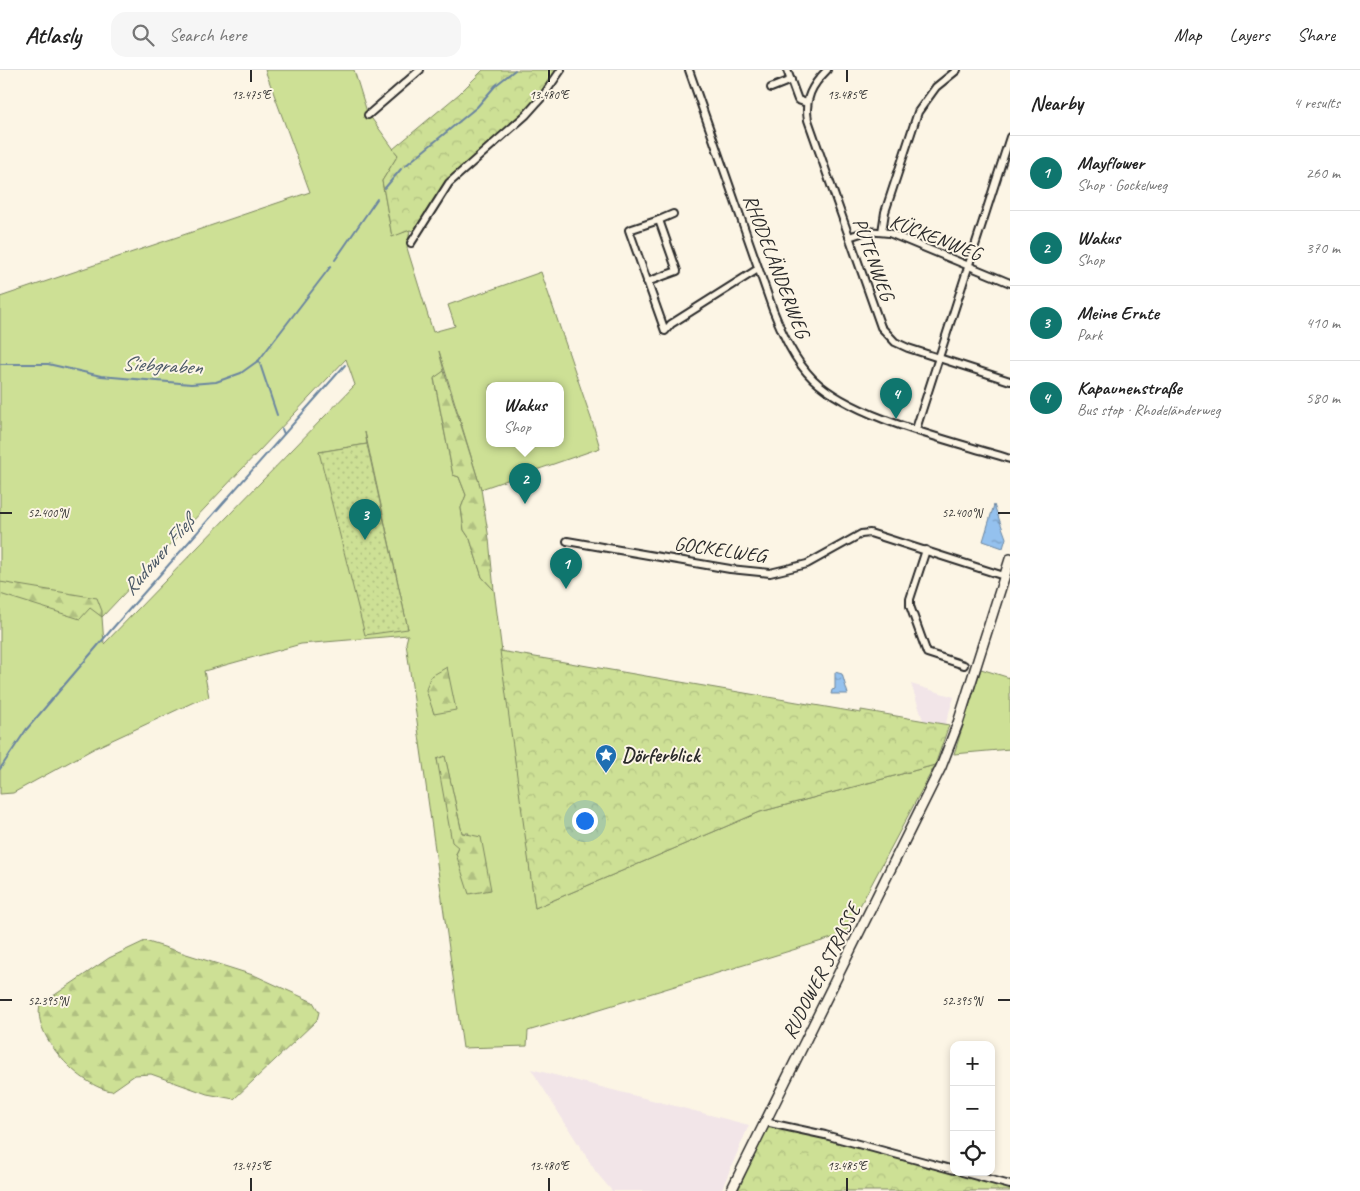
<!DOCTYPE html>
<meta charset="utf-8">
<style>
:root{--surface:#fff;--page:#f6f6f6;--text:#222;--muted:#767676;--line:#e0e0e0;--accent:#0f766e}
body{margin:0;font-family:Caveat,sans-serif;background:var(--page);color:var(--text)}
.controls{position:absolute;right:15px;bottom:15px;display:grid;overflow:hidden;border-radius:10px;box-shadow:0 2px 8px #0003}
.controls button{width:45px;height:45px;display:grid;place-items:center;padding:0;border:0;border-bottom:1px solid var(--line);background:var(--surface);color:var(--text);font:25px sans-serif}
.you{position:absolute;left:584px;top:750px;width:18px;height:18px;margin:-12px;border:4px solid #fff;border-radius:50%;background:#1a73e8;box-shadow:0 0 0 8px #1a73e833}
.badge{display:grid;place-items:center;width:32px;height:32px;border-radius:50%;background:var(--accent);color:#fff;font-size:16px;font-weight:700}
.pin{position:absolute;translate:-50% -41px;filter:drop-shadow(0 1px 2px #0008)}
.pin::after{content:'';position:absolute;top:26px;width:18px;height:15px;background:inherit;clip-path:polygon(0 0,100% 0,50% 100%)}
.popup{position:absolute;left:486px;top:312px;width:78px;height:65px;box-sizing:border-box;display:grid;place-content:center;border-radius:10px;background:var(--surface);filter:drop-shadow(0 1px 4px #0005);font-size:16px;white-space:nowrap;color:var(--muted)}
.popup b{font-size:19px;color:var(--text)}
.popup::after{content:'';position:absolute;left:50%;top:100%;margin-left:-10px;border:10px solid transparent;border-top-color:var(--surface)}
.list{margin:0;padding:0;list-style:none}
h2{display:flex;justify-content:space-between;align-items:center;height:65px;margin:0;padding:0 20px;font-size:21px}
h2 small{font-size:16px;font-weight:400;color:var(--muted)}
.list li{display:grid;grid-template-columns:32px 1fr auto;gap:15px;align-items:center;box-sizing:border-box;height:75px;padding:0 20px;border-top:1px solid var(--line)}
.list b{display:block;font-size:19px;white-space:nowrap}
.list p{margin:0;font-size:16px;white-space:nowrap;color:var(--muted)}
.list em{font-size:16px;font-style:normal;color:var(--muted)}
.icon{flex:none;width:28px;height:28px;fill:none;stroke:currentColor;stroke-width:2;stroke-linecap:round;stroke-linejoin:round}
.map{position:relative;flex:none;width:1010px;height:1121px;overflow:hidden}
header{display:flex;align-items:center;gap:30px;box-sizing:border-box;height:70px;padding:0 25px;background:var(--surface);border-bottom:1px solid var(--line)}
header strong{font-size:24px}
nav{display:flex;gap:28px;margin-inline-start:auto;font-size:18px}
.search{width:350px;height:45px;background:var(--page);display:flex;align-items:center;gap:12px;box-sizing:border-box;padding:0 18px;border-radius:15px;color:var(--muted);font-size:19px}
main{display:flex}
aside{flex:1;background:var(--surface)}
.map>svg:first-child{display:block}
.built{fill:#f2e5e8}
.grass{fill:#cde095;stroke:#7c8660;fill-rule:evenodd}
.forest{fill:url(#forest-firs);stroke:#7c8660}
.park{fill:url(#park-crowns);stroke:#7c8660}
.garden{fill:url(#garden-dots);stroke:#7c8660}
.water{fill:url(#water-ripples);stroke:#6a85a0}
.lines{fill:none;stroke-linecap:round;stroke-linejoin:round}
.stream{stroke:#6a85a0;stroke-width:2}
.street-casing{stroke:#2b2b2b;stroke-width:10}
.secondary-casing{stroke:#2b2b2b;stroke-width:12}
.street{stroke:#fcf5e5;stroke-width:6}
.secondary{stroke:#fcf5e5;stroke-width:9}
.ticks{fill:none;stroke:#2b2b2b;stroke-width:2}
.labels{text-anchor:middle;stroke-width:4;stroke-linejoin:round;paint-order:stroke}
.street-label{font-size:20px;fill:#2b2b2b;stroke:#fcf5e5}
.poi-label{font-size:20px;font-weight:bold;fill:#2b2b2b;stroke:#fcf5e5;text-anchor:start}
.water-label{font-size:21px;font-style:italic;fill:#4a5866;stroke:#fcf5e5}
.ticks-label{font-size:12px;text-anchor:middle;fill:#2b2b2b;stroke:#fcf5e5;stroke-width:4;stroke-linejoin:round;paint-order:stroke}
</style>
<header>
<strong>Atlasly</strong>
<div class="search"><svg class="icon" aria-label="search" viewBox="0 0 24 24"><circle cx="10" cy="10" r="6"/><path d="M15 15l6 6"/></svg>Search here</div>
<nav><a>Map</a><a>Layers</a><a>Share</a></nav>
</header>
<main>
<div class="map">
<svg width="1010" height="1121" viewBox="0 0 1010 1121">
<defs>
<pattern id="forest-firs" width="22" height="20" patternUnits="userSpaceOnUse" patternTransform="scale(1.25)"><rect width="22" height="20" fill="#cde095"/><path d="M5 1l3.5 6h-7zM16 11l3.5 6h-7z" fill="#b0c081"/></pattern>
<pattern id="park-crowns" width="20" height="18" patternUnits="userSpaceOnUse" patternTransform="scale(1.25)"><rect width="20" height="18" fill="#cde095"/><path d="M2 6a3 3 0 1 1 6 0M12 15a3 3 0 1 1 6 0" fill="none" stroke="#b0c081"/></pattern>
<pattern id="garden-dots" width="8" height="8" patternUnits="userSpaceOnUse" patternTransform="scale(1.25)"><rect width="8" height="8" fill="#cde095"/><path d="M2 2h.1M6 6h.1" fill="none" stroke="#b0c081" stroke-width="1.8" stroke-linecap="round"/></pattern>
<pattern id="water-ripples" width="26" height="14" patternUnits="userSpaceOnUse" patternTransform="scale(1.25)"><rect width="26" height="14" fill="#94c1ee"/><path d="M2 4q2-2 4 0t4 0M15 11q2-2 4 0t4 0" fill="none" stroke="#799dc1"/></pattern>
</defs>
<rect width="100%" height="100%" fill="#fcf5e5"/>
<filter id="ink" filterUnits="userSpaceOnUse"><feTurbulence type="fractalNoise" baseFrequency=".02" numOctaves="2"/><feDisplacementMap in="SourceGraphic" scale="10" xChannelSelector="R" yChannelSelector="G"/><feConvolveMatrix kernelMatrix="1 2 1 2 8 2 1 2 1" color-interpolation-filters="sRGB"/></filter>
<g filter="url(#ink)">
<g class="built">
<path d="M911 614 954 627 945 655 923 650Z"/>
<path d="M531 999 749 1055 721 1121H612L596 1102Z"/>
</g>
<g class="grass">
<path d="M265 0H354L367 42 398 85 382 111 392 166 410 160 407 178 433 262 455 256 448 235 541 202 593 354 600 378 481 419 439 281 444 301 434 309 453 405 459 407 466 425 461 438 464 460 470 469 482 507 494 520 535 838 760 742 935 695 845 864 528 961 527 976 463 978 406 573 408 565 301 574 204 601 209 627 194 632 95 678 13 723 0 724V227L310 122ZM346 289 355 315 104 574 102 547ZM490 315H560V373H490ZM365 362 408 559 319 382 367 374ZM445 687 462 763H469L456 784 459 778 437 689Z"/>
<path d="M981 599 1010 608V679L954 684Z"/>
</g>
<g class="forest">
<path d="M444 301 481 419 489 469 494 520 482 507 470 469 464 460 461 438 466 425 459 407 453 405 434 308Z"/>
<path d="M0 512 97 528 102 541V547L90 538 80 549 0 524Z"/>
<path d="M447 597 456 640 434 644 426 620 430 607Z"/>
<path d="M445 686 462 763 481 767 491 820 469 824 456 784 459 778 452 772 437 689Z"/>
<path d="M145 871 256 906 313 932 319 942 317 950 234 1029 207 1024 151 1004 135 1005 112 1021C82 1018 32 966 40 935L109 888Z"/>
</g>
<g class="park">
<path d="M483 0H556L546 20 535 33 442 116 416 162 410 160 392 167 382 111 398 85 393 79 459 24Z"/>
<path d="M500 581 861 643V640L949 655 935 695 760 742 535 838Z"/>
<path d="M772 1055 1010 1118V1121H738L764 1060Z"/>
</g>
<path class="garden" d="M367 374 408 559 365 565 319 382Z"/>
<g class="water">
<path d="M994 435 1006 468 1003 478 983 471Z"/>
<path d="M835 602 842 604 848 624H831L832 620 835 619Z"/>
</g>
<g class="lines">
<g class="stream">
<path d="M405 96 477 37 496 15 515 0"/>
<path d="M385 118 401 99"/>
<path d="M335 190 377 129"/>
<path d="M259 291 277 345"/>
<path d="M0 294H48L101 306 191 314 216 312 241 303 259 290 331 196"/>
<path d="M282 359 284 364"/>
<path d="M0 699 26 660 112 559 345 295"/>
</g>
<g class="street-casing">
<g id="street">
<path d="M689 0 773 240C783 265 794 290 813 309 854 349 954 371 1010 389"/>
<path d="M787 0 798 30 807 33"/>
<path d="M827 0C812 15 804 29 808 50L881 257 895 272 908 278 1010 311"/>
<path d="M771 18 791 10"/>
<path d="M368 45 420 0"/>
<path d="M659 150 673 144"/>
<path d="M882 162 885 142 918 42 936 17 957 0"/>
<path d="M849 167 867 161 889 163 1010 213"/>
<path d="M411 173 449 113 526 45 543 26 561 0"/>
<path d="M647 212 677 201 659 150 629 160 665 261 671 254 758 199"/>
<path d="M916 359 1010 67"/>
<path d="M567 471 730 499 770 503 807 494 861 464 870 463 1004 506"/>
<path d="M926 480 910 529V536L927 583 964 595"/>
<path d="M765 1052 825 1065 954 1100"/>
<path d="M962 1102 1010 1115"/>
</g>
</g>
<g class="secondary-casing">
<path id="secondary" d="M731 1121 941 697 958 653 1010 489"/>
</g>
<use href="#street" class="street"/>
<use href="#secondary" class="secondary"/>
</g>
</g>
<path class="ticks" d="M251 0V12M549 0V12M847 0V12M0 443H12M998 443H1010M0 930H12M998 930H1010M251 1108V1121M549 1108V1121M847 1108V1121"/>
<defs>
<g id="sight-pin" transform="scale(1.125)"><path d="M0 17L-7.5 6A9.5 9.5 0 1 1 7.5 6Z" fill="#1f6fb2" stroke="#fcf5e5"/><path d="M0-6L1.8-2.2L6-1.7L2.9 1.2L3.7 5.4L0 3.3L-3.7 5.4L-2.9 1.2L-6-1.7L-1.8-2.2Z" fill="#fff"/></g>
</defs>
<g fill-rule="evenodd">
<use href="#sight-pin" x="606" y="685"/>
</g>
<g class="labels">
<g class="street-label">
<text transform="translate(936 167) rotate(21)" y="7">KÜCKENWEG</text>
<text transform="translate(874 189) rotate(70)" y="7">PUTENWEG</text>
<text transform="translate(777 196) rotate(69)" y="7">RHODELÄNDERWEG</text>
<text transform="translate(720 479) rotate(8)" y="7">GOCKELWEG</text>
<text transform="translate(821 901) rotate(-63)" y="7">RUDOWER STRASSE</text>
</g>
<g class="poi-label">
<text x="622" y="692">Dörferblick</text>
</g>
<g class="water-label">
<text transform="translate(162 295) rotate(3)" y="7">Siebgraben</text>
<text transform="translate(158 485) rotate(-49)" y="7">Rudower Fließ</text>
</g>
</g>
<g class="ticks-label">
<text x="251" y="29">13.475°E</text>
<text x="549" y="29">13.480°E</text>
<text x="847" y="29">13.485°E</text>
<text x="48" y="447">52.400°N</text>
<text x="962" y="447">52.400°N</text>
<text x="48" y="935">52.395°N</text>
<text x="962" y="935">52.395°N</text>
<text x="251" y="1100">13.475°E</text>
<text x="549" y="1100">13.480°E</text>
<text x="847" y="1100">13.485°E</text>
</g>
</svg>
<div class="controls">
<button>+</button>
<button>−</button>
<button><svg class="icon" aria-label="locate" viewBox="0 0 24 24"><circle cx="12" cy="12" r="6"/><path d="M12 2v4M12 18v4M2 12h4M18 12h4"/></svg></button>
</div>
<div class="you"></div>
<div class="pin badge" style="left:566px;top:519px">1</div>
<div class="pin badge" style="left:525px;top:434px">2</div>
<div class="popup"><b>Wakus</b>Shop</div>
<div class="pin badge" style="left:365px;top:470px">3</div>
<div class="pin badge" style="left:896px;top:349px">4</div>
</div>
<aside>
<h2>Nearby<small>4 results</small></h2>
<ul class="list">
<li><span class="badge">1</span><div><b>Mayflower</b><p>Shop · Gockelweg</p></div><em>260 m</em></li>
<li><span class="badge">2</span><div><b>Wakus</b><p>Shop</p></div><em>370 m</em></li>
<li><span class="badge">3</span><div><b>Meine Ernte</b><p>Park</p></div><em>410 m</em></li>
<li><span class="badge">4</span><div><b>Kapaunenstraße</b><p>Bus stop · Rhodeländerweg</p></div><em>580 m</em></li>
</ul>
</aside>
</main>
